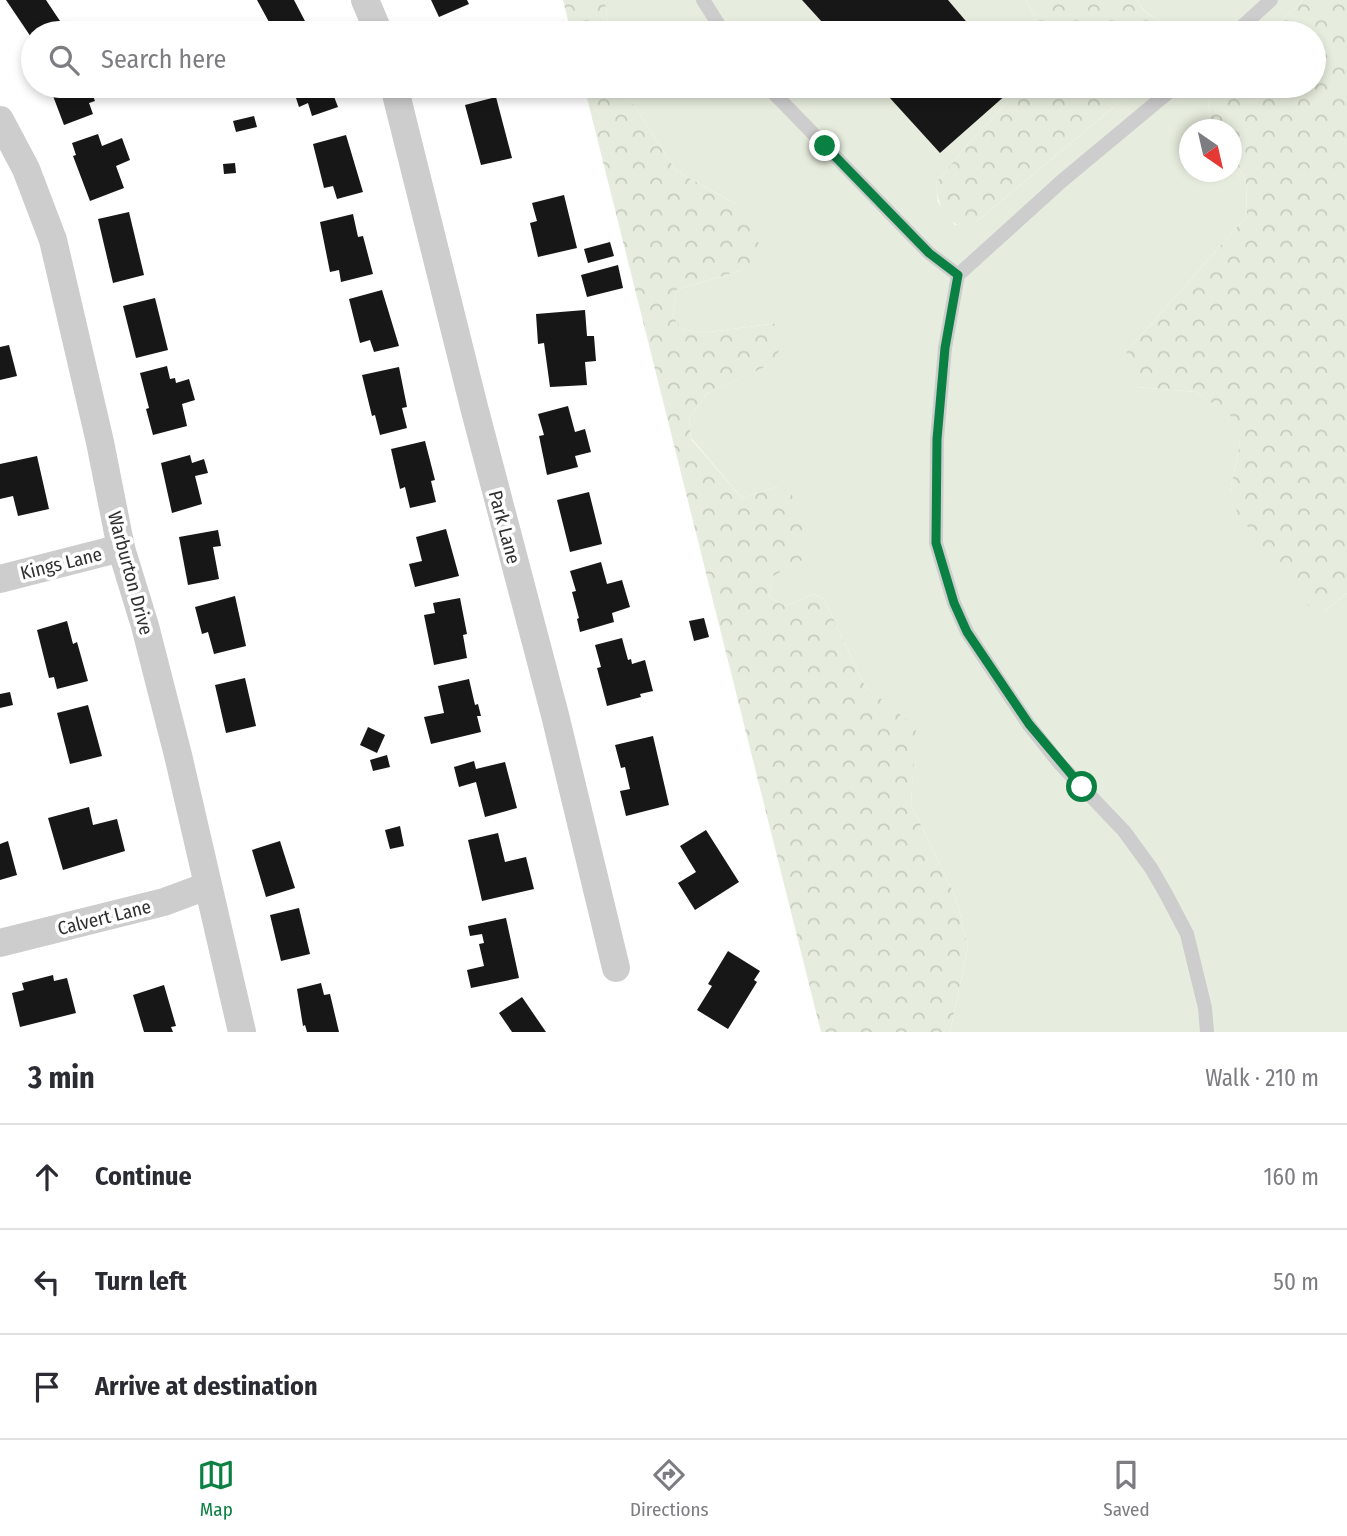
<!DOCTYPE html>
<meta charset="utf-8">
<style>
:root{--surface:#fff;--page:#f2f2f3;--text:#2b2b33;--muted:#7c7c81;--line:#e1e1e2;--accent:#0b8043}
body{margin:0;font-family:"Fira Sans Condensed",sans-serif;background:var(--page);color:var(--text)}
.compass{position:absolute;left:1179px;top:119px;width:63px;height:63px;border-radius:50%;background:var(--surface);box-shadow:0 4px 10px #0003;rotate:146deg}
.stop{position:absolute;width:21px;height:21px;margin:-16px;border:5px solid #0b8043;border-radius:50%;background:#fff}
.stop.end{background:#0b8043;border-color:#fff;box-shadow:0 2px 7px #0008}
.list{margin:0;padding:0;list-style:none}
h2{display:flex;justify-content:space-between;align-items:center;height:91px;margin:0;padding:0 28px;font-size:30px}
h2 small{font-size:23px;font-weight:400;color:var(--muted)}
.list li{display:grid;grid-template-columns:46px 1fr auto;gap:21px;align-items:center;box-sizing:border-box;height:105px;padding:0 28px;border-top:2px solid var(--line)}
.list b{display:block;font-size:26px;white-space:nowrap}
.list em{font-size:23px;font-style:normal;color:var(--muted)}
.icon{flex:none;width:38px;height:38px;fill:none;stroke:currentColor;stroke-width:2;stroke-linecap:round;stroke-linejoin:round}
.map{position:relative;flex:none;width:1347px;height:1032px;overflow:hidden}
.search{position:absolute;background:var(--surface);box-shadow:0 4px 10px #0003;left:21px;right:21px;top:21px;height:77px;display:flex;align-items:center;gap:18px;box-sizing:border-box;padding:0 24px;border-radius:38px;color:var(--muted);font-size:26px}
.sheet{height:406px;background:var(--surface)}
nav{display:flex;justify-content:space-around;align-items:center;box-sizing:border-box;height:98px;border-top:2px solid var(--line);background:var(--surface);font-size:19px;color:var(--muted)}
nav a{display:grid;justify-items:center;gap:4px}
nav .on{color:var(--accent)}
.map>svg:first-child{display:block}
.grass{fill:#e7edde}
.forest{fill:url(#forest-crowns)}
.building{fill:#171717}
.lines{fill:none;stroke-linecap:round;stroke-linejoin:round}
.lane{stroke:#cdcdcd;stroke-width:14}
.street{stroke:#cdcdcd;stroke-width:28}
.route{stroke:#0b8043;stroke-width:9}
.labels{text-anchor:middle;stroke-width:7;stroke-linejoin:round;paint-order:stroke}
.street-label{font-size:19px;fill:#303030;stroke:#fff}
</style>
<div class="map">
<svg width="1347" height="1032" viewBox="0 0 1347 1032">
<defs>
<pattern id="forest-crowns" width="20" height="18" patternUnits="userSpaceOnUse" patternTransform="scale(1.75)"><rect width="20" height="18" fill="#e7edde"/><path d="M2 6a3 3 0 1 1 6 0M12 15a3 3 0 1 1 6 0" fill="none" stroke="#c6ccbf"/></pattern>
</defs>
<rect width="100%" height="100%" fill="#fff"/>
<g class="grass">
<path d="M605 0H1025L1035 16 1038 33H609Z"/>
<path d="M1137 0H1303L1268 33H1197L1195 28C1173 23 1148 23 1137 0Z"/>
<path d="M622 86H1023L967 145 936 183 938 202 955 225 976 222 1139 86H1212L1207 91 1210 118 1217 129 1190 130V172H1232V155L1246 181 1247 216 1127 351 1137 387 1196 392 1232 416 1240 443 1230 492 1324 612 1347 593V1032H950L968 947 956 898 911 805 915 727 865 686 824 599 814 594 785 606 769 597 773 576 779 486 742 498 691 438 689 418 708 393 772 363 778 323 702 333 682 329 673 317 676 290 742 270 736 204 676 171Z"/>
</g>
<g class="forest">
<path d="M563 0H605L609 33H571Z"/>
<path d="M1025 0H1137C1148 22 1164 21 1186 21L1195 28 1197 33H1038L1035 16Z"/>
<path d="M1303 0H1347V593L1324 612 1311 609 1238 514 1230 492 1240 443 1231 416 1196 392 1137 387 1125 365 1127 351 1247 216 1246 181 1232 155V130L1217 129 1210 118 1207 91 1212 86H1314V33H1268Z"/>
<path d="M584 86H622L676 171 736 204 762 249 759 259 742 270 676 290 673 317 682 329 702 333 778 323 787 335 773 363 708 393 689 418 691 439 742 498 779 486 790 490 806 530 804 559 773 576 769 597 785 606 814 594 824 599 865 686 916 727 911 805 956 898 968 947 950 1032H821Z"/>
<path d="M1023 86H1139L976 222 965 229C945 221 937 204 936 183L967 145Z"/>
</g>
<g class="building">
<path d="M6 0H46L60 21 42 33H33V40Z"/>
<path d="M257 0H294L306 23 288 33H275Z"/>
<path d="M431 0H467L469 4 439 17Z"/>
<path d="M802 0H948L976 33H832Z"/>
<path d="M57 86H89L95 101 89 103 93 114 64 125 50 88Z"/>
<path d="M292 86H330L338 107 312 116 308 103 299 107Z"/>
<path d="M879 86H1016L940 153Z"/>
<path d="M496 97 512 158 481 165 465 105Z"/>
<path d="M254 116 257 127 236 132 233 121Z"/>
<path d="M98 134 102 146 122 138 130 160 116 166 124 188 90 201 73 156 76 155 72 143Z"/>
<path d="M346 135 363 192 337 199 333 186 324 188 313 144Z"/>
<path d="M235 163 236 173 224 174 223 164Z"/>
<path d="M564 195 577 248 538 257 530 223 537 221 532 203Z"/>
<path d="M129 212 144 275 113 283 98 219Z"/>
<path d="M353 214 358 237 363 236 373 274 341 282 339 270 330 272 320 222Z"/>
<path d="M610 242 614 256 588 263 584 249Z"/>
<path d="M618 265 623 288 587 297 581 275Z"/>
<path d="M382 290 399 346 374 352 370 340 360 343 349 299Z"/>
<path d="M155 298 168 350 136 358 123 306Z"/>
<path d="M585 310 587 336H594L596 361 585 362 587 385 550 387 544 343 538 344 536 314Z"/>
<path d="M9 345 17 376 0 380V347Z"/>
<path d="M167 366 170 379 175 378 176 383 189 379 195 400 182 404 187 426 153 435 146 409 149 408 140 373Z"/>
<path d="M399 367 407 407 402 408 407 428 380 435 375 415 372 416 362 375Z"/>
<path d="M568 406 575 432 585 429 591 452 575 456 578 467 547 475 539 436 544 435 538 414Z"/>
<path d="M425 441 435 480 431 481 436 502 410 508 405 487 400 489 391 449Z"/>
<path d="M190 455 192 463 204 459 208 473 195 476 202 504 172 513 161 463Z"/>
<path d="M37 456 49 509 18 516 13 496 0 499V464Z"/>
<path d="M589 492 602 544 570 552 557 500Z"/>
<path d="M446 529 459 576 415 587 409 564 422 561 416 537Z"/>
<path d="M218 530 221 546 213 547 219 579 188 585 179 537Z"/>
<path d="M601 562 607 584 622 580 630 607 612 613 614 622 580 632 577 619 579 618 572 592 576 591 570 571Z"/>
<path d="M235 596 246 646 214 654 208 632 202 634 195 607Z"/>
<path d="M460 598 467 634 463 635 467 658 434 665 424 615 435 613 433 603Z"/>
<path d="M704 618 709 637 694 641 689 621Z"/>
<path d="M67 621 73 644 77 642 88 681 57 689 54 677 49 678 37 630Z"/>
<path d="M622 638 628 660 631 659 632 664 645 660 653 691 640 694 641 697 607 706 597 668 601 667 595 645Z"/>
<path d="M245 678 256 726 226 733 215 685Z"/>
<path d="M469 679 475 705 478 704 481 716H477L481 732 431 744 424 717 444 713 438 686Z"/>
<path d="M10 692 13 705 0 708V694Z"/>
<path d="M88 705 102 756 70 764 57 713Z"/>
<path d="M368 727 385 735 377 753 360 745Z"/>
<path d="M653 736 669 805 626 816 620 791 630 789 625 767 621 768 615 745Z"/>
<path d="M387 755 390 767 373 771 370 760Z"/>
<path d="M474 761 476 769 505 762 517 808 485 817 476 782 459 787 454 767Z"/>
<path d="M89 807 93 825 117 819 125 851 63 870 48 818Z"/>
<path d="M400 826 404 846 390 849 385 830Z"/>
<path d="M706 830 739 882 695 910 678 883 696 872 680 846Z"/>
<path d="M498 833 505 862 526 857 534 889 482 901 468 840Z"/>
<path d="M8 841 17 875 0 880V844Z"/>
<path d="M280 841 295 888 266 897 252 850Z"/>
<path d="M299 908 310 954 281 961 270 915Z"/>
<path d="M506 918 519 978 471 988 467 970 484 966 479 944 484 943 482 934 470 936 468 926Z"/>
<path d="M728 951 760 971 754 980 757 982 728 1029 697 1010 712 986 708 984Z"/>
<path d="M53 975 54 981 67 978 76 1013 20 1027 12 993 24 990 22 983Z"/>
<path d="M321 983 324 995 330 994 339 1032H307L305 1025 303 1026 297 989Z"/>
<path d="M164 985 176 1026 171 1027 173 1032H144L133 995Z"/>
<path d="M522 997 546 1032H512L499 1013Z"/>
</g>
<g class="lines">
<g class="lane">
<path d="M703 0 724 33"/>
<path d="M1235 33 1271 0"/>
<path d="M767 86 929 253 958 275"/>
<path d="M1176 86 1063 180 958 275 945 348 937 439 936 543 954 603 967 632 1002 685 1029 725 1060 764 1124 831 1151 868 1166 894 1187 934 1205 1008 1207 1032"/>
</g>
<g class="street">
<path d="M365 0 379 33"/>
<path d="M394 86 474 407 555 715 616 968"/>
<path d="M0 120 26 169 53 240 100 442 121 548 145 626 178 755 242 1032"/>
<path d="M0 579 121 548"/>
<path d="M0 943 164 902 207 886"/>
</g>
</g>
<g class="lines">
<path class="route" d="M825 146 929 253 958 275 945 348 937 439 936 543 954 603 967 632 1029 724 1082 787"/>
</g>
<g class="labels">
<g class="street-label">
<text transform="translate(505 527) rotate(75)" y="7">Park Lane</text>
<text transform="translate(61 563) rotate(-14)" y="7">Kings Lane</text>
<text transform="translate(131 573) rotate(75)" y="7">Warburton Drive</text>
<text transform="translate(104 917) rotate(-14)" y="7">Calvert Lane</text>
</g>
</g>
</svg>
<svg class="compass" viewBox="-18 -18 36 36"><path d="M0-13l5 13h-10z" fill="#e53935"/><path d="M0 13l5-13h-10z" fill="#7c7c81"/></svg>
<div class="stop" style="left:1082px;top:787px"></div>
<div class="stop end" style="left:825px;top:146px"></div>
<div class="search"><svg class="icon" aria-label="search" viewBox="0 0 24 24"><circle cx="10" cy="10" r="6"/><path d="M15 15l6 6"/></svg>Search here</div>
</div>
<section class="sheet">
<h2>3 min<small>Walk · 210 m</small></h2>
<ul class="list">
<li><svg class="icon" aria-label="ahead" viewBox="0 0 24 24"><path d="M12 20V5M6 11l6-6 6 6"/></svg><div><b>Continue</b></div><em>160 m</em></li>
<li><svg class="icon" aria-label="left" viewBox="0 0 24 24"><path d="M17 20v-9H6M10 6l-5 5 5 5"/></svg><div><b>Turn left</b></div><em>50 m</em></li>
<li><svg class="icon" aria-label="arrive" viewBox="0 0 24 24"><path d="M6 21V4h12l-3 4 3 4H6"/></svg><div><b>Arrive at destination</b></div></li>
</ul>
</section>
<nav>
<a class="on"><svg class="icon" aria-label="map" viewBox="0 0 24 24"><path d="M3 6l6-2 6 2 6-2v14l-6 2-6-2-6 2zM9 4v14M15 6v14"/></svg>Map</a>
<a><svg class="icon" aria-label="directions" viewBox="0 0 24 24"><path d="M12 3l9 9-9 9-9-9zM9 14v-3h6M13 9l2 2-2 2"/></svg>Directions</a>
<a><svg class="icon" aria-label="saved" viewBox="0 0 24 24"><path d="M7 4h10v16l-5-4-5 4z"/></svg>Saved</a>
</nav>
